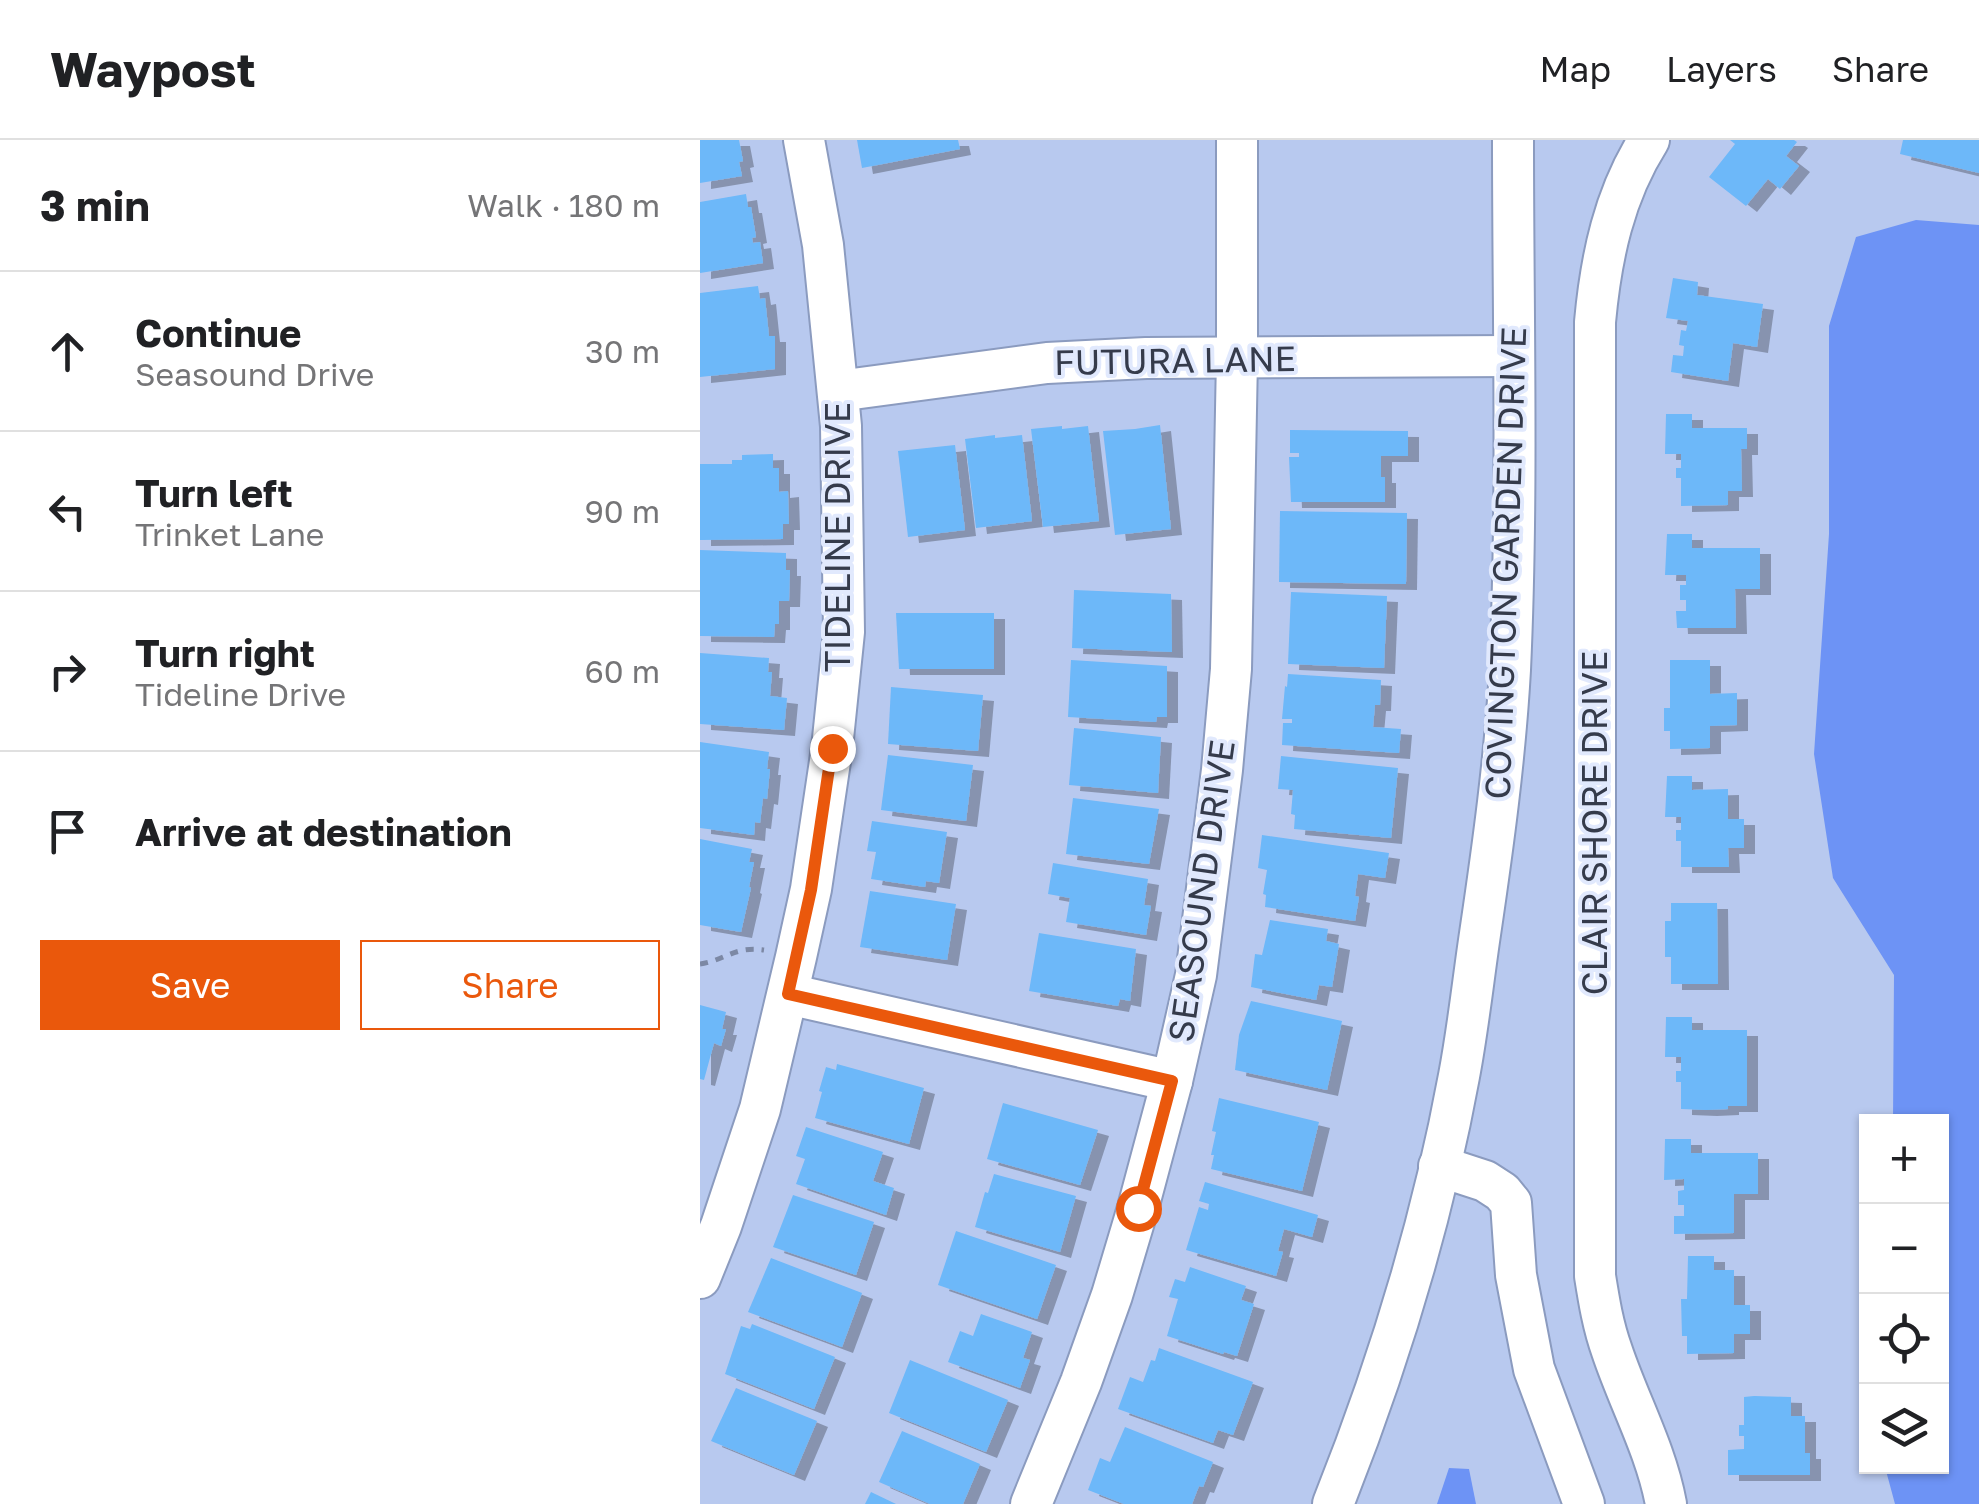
<!DOCTYPE html>
<meta charset="utf-8">
<style>
:root{--surface:#fff;--page:#f6f6f6;--text:#202124;--muted:#757577;--line:#e0e0e0;--accent:#ea580c}
body{margin:0;font-family:"Golos Text",sans-serif;background:var(--page);color:var(--text)}
.controls{position:absolute;right:30px;bottom:30px;display:grid;overflow:hidden;border-radius:0px;box-shadow:0 2px 8px #0004}
.controls button{width:90px;height:90px;display:grid;place-items:center;padding:0;border:0;border-bottom:2px solid var(--line);background:var(--surface);color:var(--text);font:50px sans-serif}
.stop{position:absolute;width:30px;height:30px;margin:-22px;border:8px solid #ea580c;border-radius:50%;background:#fff}
.stop.end{background:#ea580c;border-color:#fff;box-shadow:0 2px 10px #0008}
.list{margin:0;padding:0;list-style:none}
h2{display:flex;justify-content:space-between;align-items:center;height:130px;margin:0;padding:0 40px;font-size:42px}
h2 small{font-size:32px;font-weight:400;color:var(--muted)}
.list li{display:grid;grid-template-columns:65px 1fr auto;gap:30px;align-items:center;box-sizing:border-box;height:160px;padding:0 40px;border-top:2px solid var(--line)}
.list b{display:block;font-size:38px;white-space:nowrap}
.list p{margin:0;font-size:32px;white-space:nowrap;color:var(--muted)}
.list em{font-size:32px;font-style:normal;color:var(--muted)}
.actions{display:flex;gap:20px;padding:30px 40px}
.actions a{flex:1;padding:22px 0;border:2px solid var(--accent);border-radius:0px;text-align:center;font-size:35px;color:var(--accent)}
.actions .main{background:var(--accent);color:#fff}
.icon{flex:none;width:55px;height:55px;fill:none;stroke:currentColor;stroke-width:2;stroke-linecap:round;stroke-linejoin:round}
.map{position:relative;flex:none;width:1279px;height:1364px;overflow:hidden}
header{display:flex;align-items:center;gap:60px;box-sizing:border-box;height:140px;padding:0 50px;background:var(--surface);border-bottom:2px solid var(--line)}
header strong{font-size:48px}
nav{display:flex;gap:55px;margin-inline-start:auto;font-size:35px}
main{display:flex}
aside{flex:1;background:var(--surface)}
.map>svg:first-child{display:block}
.water{fill:#6d93f5}
.building{fill:#6db8f9;filter:url(#shadow)}
.lines{fill:none;stroke-linecap:round;stroke-linejoin:round}
.minor-casing{stroke:#8b9bbf;stroke-width:44}
.path{stroke:#7c88a4;stroke-width:5;stroke-dasharray:8 8;stroke-linecap:butt}
.minor{stroke:#fff;stroke-width:40}
.route{stroke:#ea580c;stroke-width:12}
.labels{text-anchor:middle;stroke-width:8;stroke-linejoin:round;paint-order:stroke}
.street-label{font-size:35px;fill:#353b4b;stroke:#e1e9fd}
</style>
<header>
<strong>Waypost</strong>
<nav><a>Map</a><a>Layers</a><a>Share</a></nav>
</header>
<main>
<aside>
<h2>3 min<small>Walk · 180 m</small></h2>
<ul class="list">
<li><svg class="icon" aria-label="ahead" viewBox="0 0 24 24"><path d="M12 20V5M6 11l6-6 6 6"/></svg><div><b>Continue</b><p>Seasound Drive</p></div><em>30 m</em></li>
<li><svg class="icon" aria-label="left" viewBox="0 0 24 24"><path d="M17 20v-9H6M10 6l-5 5 5 5"/></svg><div><b>Turn left</b><p>Trinket Lane</p></div><em>90 m</em></li>
<li><svg class="icon" aria-label="right" viewBox="0 0 24 24"><path d="M7 20v-9h11M14 6l5 5-5 5"/></svg><div><b>Turn right</b><p>Tideline Drive</p></div><em>60 m</em></li>
<li><svg class="icon" aria-label="arrive" viewBox="0 0 24 24"><path d="M6 21V4h12l-3 4 3 4H6"/></svg><div><b>Arrive at destination</b></div></li>
</ul>
<div class="actions"><a class="main">Save</a><a>Share</a></div>
</aside>
<div class="map">
<svg width="1279" height="1364" viewBox="0 0 1279 1364">
<defs>
<filter id="shadow"><feDropShadow dx="11" dy="6" stdDeviation="0" flood-color="#0004"/></filter>
</defs>
<rect width="100%" height="100%" fill="#b8c9ef"/>
<g class="water">
<path d="M1216 80 1279 85V1364H1195L1185 1327 1242 1326V982L1193 981 1194 835 1133 738 1114 614 1129 394V186L1156 97Z"/>
<path d="M749 1328 769 1329 776 1364H737Z"/>
</g>
<g class="building">
<path d="M0 0H39L43 21 39 22 42 36 0 43Z"/>
<path d="M157 0H258L260 9 162 28Z"/>
<path d="M1030 0H1094L1097 2 1086 16 1099 26 1080 49 1068 39 1046 66 1009 37 1035 4Z"/>
<path d="M1203 0H1279V33L1200 14Z"/>
<path d="M46 54 48 67H51L56 97 52 98 53 103 60 102 63 123 0 133V62Z"/>
<path d="M973 138 998 142 997 155 1063 164 1057 207 1033 203 1028 241 971 232 973 215 983 216 984 206 979 205 981 190 986 191 988 181 966 178Z"/>
<path d="M58 146 60 159 65 158 69 196H75V229L0 237V153Z"/>
<path d="M966 274H992V288H1047V309H1041L1042 351H1028V365L981 366V338H976V328H981V314H965Z"/>
<path d="M460 285 471 389 415 395 403 291 435 289Z"/>
<path d="M362 286V289L388 286 399 381 343 387 331 289Z"/>
<path d="M590 290 708 291V316H681V337H685V362H591L589 317H599V313H590Z"/>
<path d="M295 295V298L322 295 332 381 276 388 265 299Z"/>
<path d="M255 305 265 390 208 397 198 311Z"/>
<path d="M73 314V328H79V352L88 351 89 384H83V399L0 400V324H32V320H42V315Z"/>
<path d="M580 371 707 373 706 444 579 442Z"/>
<path d="M967 394H992V408H1060V449H1035L1036 488H977L976 471H986V460H980V445H986V435H965Z"/>
<path d="M0 410 86 413V430H90L89 461H79V484H75L74 497 0 496Z"/>
<path d="M374 450 471 454 472 512 372 508Z"/>
<path d="M591 452 687 456 684 528 588 524Z"/>
<path d="M196 473H294V529H199Z"/>
<path d="M0 513 69 518 68 532H72L70 556 87 558 84 590 0 584Z"/>
<path d="M371 520 467 526V577H457L456 582 368 577Z"/>
<path d="M970 520H1010V554L1037 553V585L1010 586V608L970 609V591H964V568H970Z"/>
<path d="M588 534 681 540 680 565H675L673 587 701 589 699 613 582 605 583 583H592V579H582L585 546 587 547Z"/>
<path d="M191 547 283 555 278 611 188 604Z"/>
<path d="M374 588 461 597 458 653 369 645Z"/>
<path d="M0 602 69 612 67 629H70L67 659 63 658 60 683 55 682 54 695 0 688Z"/>
<path d="M188 615 273 625 266 681 181 670Z"/>
<path d="M581 616 698 628 691 698 594 689 595 675 591 674 593 650 578 649Z"/>
<path d="M967 636H992V650L1028 649V679H1044V708H1028L1029 727H981V701H976V690H981V677H965Z"/>
<path d="M373 658 459 669 449 724 366 714Z"/>
<path d="M172 681 247 692 239 743 226 741 225 747 171 739 176 712 167 711Z"/>
<path d="M562 695 689 713 685 738 658 734 655 756 659 757 655 781 565 767 566 755 563 754 567 730 558 728Z"/>
<path d="M0 699 52 709 49 722H54L49 747 51 748 41 792 0 785Z"/>
<path d="M353 723 448 739 444 765 451 766 446 795 366 782 370 758 348 754Z"/>
<path d="M170 751 256 764 247 820 160 807Z"/>
<path d="M971 763H1017L1018 844H971V817H965V781H971Z"/>
<path d="M570 780 628 789 626 801 639 804 632 847 619 845 616 860 551 847 555 814 562 815Z"/>
<path d="M339 793 436 809 430 861 420 859 418 866 329 851Z"/>
<path d="M551 861 642 881 627 950 535 930 539 895Z"/>
<path d="M0 865 26 872 22 889H26L21 906 14 903 4 940 0 939Z"/>
<path d="M966 877H992V890H1047V966H1028V969L1006 970 981 969V942H976V931H981V917H965Z"/>
<path d="M137 924 224 948 209 1004 115 978 122 952 119 951 126 927 136 930Z"/>
<path d="M519 958 619 982 602 1051 511 1029 514 1015H511L516 992 512 991Z"/>
<path d="M303 963 398 990 380 1045 287 1019Z"/>
<path d="M106 987 183 1012 173 1041 194 1048 186 1075 96 1044 105 1019 96 1016Z"/>
<path d="M965 999H991V1013H1058V1054H1034V1093L974 1094V1076H984V1065H978V1051L984 1050V1039L964 1040Z"/>
<path d="M294 1034 376 1056 360 1112 275 1087 285 1052 288 1053Z"/>
<path d="M505 1042 618 1075 612 1097 584 1089 578 1111 583 1112 576 1136 486 1110 499 1067 508 1070 509 1064 499 1061Z"/>
<path d="M93 1055 174 1082 156 1135 73 1107Z"/>
<path d="M256 1091 356 1125 337 1179 238 1145Z"/>
<path d="M988 1116H1014V1130H1034V1165H1050V1194H1034V1213L987 1214V1196H982L981 1159H987Z"/>
<path d="M71 1118 162 1153 142 1207 48 1172Z"/>
<path d="M490 1127 546 1146 541 1160 554 1164 537 1216 524 1212 523 1214 467 1196 478 1159 469 1157 475 1139 485 1142Z"/>
<path d="M281 1174 332 1192 323 1218 330 1220 320 1248 248 1222 260 1191 273 1196Z"/>
<path d="M52 1184 135 1217 114 1269 25 1234 41 1186 50 1189Z"/>
<path d="M459 1208 553 1242 533 1295 518 1290 513 1303 418 1269 430 1237 443 1242 451 1220 455 1221Z"/>
<path d="M210 1220 308 1260 286 1312 189 1273Z"/>
<path d="M36 1248 117 1281 94 1335 11 1301Z"/>
<path d="M1054 1256 1091 1257V1276H1105V1313H1110V1335H1028V1310L1044 1309V1296H1039V1285H1044V1257Z"/>
<path d="M425 1287 513 1322 503 1347 499 1346 492 1364H424L388 1350 400 1318 410 1322Z"/>
<path d="M202 1291 280 1324 263 1364H230L179 1342Z"/>
<path d="M171 1352 196 1364H165Z"/>
</g>
<g class="lines">
<g class="minor-casing">
<g id="minor">
<path d="M949 0C914 55 901 117 895 182V1136C899 1161 903 1186 912 1211 929 1262 956 1310 966 1364"/>
<path d="M138 251 347 223 446 218 813 216"/>
<path d="M88 854 472 941"/>
<path d="M739 1026 785 1041 802 1052 811 1063 816 1135 834 1229 884 1364"/>
<path d="M0 1138 21 1086 60 969 96 817 111 749 132 608 144 492 141 286 123 105 104 0"/>
<path d="M331 1364 381 1242 412 1155 438 1068 472 941 496 835 522 630 531 529 537 218V0"/>
<path d="M633 1364C688 1226 732 1082 759 936 768 889 773 841 780 794 793 706 805 619 810 530 818 354 813 177 813 0"/>
</g>
</g>
<path class="path" d="M0 824C26 820 34 806 64 810"/>
<use href="#minor" class="minor"/>
</g>
<g class="lines">
<path class="route" d="M132 608 111 750 88 854 472 941 438 1068"/>
</g>
<g class="labels">
<g class="street-label">
<text transform="translate(475 221) rotate(-1)" y="12">FUTURA LANE</text>
<text transform="translate(138 397) rotate(-90)" y="12">TIDELINE DRIVE</text>
<text transform="translate(806 423) rotate(-88)" y="12">COVINGTON GARDEN DRIVE</text>
<text transform="translate(895 683) rotate(-90)" y="12">CLAIR SHORE DRIVE</text>
<text transform="translate(502 751) rotate(-82)" y="12">SEASOUND DRIVE</text>
</g>
</g>
</svg>
<div class="controls">
<button>+</button>
<button>−</button>
<button><svg class="icon" aria-label="locate" viewBox="0 0 24 24"><circle cx="12" cy="12" r="6"/><path d="M12 2v4M12 18v4M2 12h4M18 12h4"/></svg></button>
<button><svg class="icon" aria-label="layers" viewBox="0 0 24 24"><path d="M12 4l9 5-9 5-9-5zM3 14l9 5 9-5"/></svg></button>
</div>
<div class="stop" style="left:438px;top:1068px"></div>
<div class="stop end" style="left:132px;top:608px"></div>
</div>
</main>
